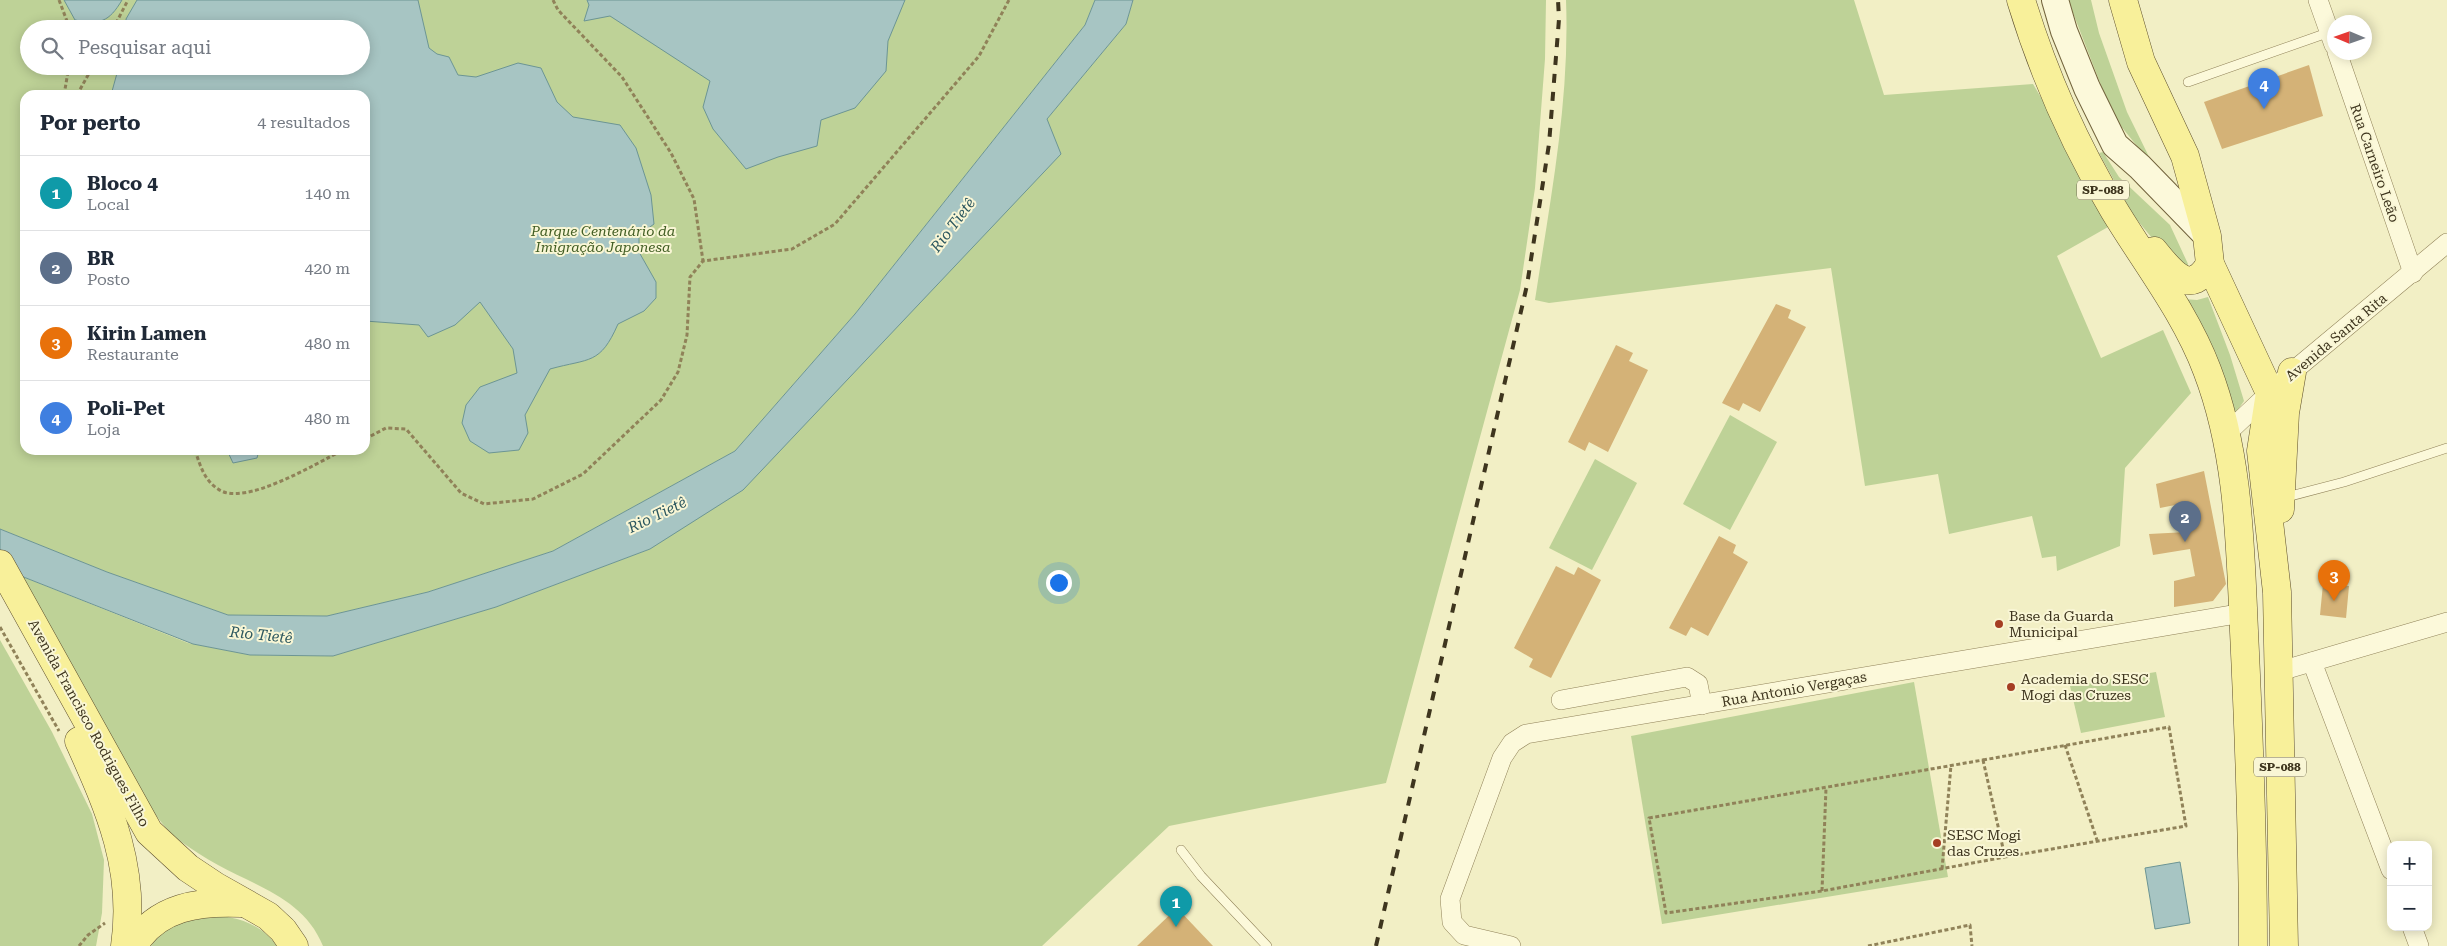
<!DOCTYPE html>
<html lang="pt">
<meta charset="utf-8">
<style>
:root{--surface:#fff;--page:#f6f6f7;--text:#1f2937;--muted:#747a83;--line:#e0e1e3;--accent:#db2777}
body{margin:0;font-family:"Roboto Serif",serif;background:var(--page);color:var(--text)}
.controls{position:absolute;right:15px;bottom:15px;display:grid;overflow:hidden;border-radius:10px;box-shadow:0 2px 12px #0003}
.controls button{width:45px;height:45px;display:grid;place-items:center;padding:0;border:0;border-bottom:1px solid var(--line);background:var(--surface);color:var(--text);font:25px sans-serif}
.compass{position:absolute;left:2327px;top:15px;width:45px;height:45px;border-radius:50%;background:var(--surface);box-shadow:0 2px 12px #0003;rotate:272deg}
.you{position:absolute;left:1058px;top:582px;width:18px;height:18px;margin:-12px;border:4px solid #fff;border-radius:50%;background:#1a73e8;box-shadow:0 0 0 8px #1a73e833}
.badge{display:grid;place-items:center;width:32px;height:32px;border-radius:50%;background:var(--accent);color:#fff;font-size:16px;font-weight:700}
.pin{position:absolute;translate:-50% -41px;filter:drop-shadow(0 1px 2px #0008)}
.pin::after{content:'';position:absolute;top:26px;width:18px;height:15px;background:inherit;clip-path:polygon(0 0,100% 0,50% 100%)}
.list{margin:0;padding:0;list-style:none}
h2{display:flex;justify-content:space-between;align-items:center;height:65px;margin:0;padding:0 20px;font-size:21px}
h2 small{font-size:16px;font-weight:400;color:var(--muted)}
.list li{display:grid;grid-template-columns:32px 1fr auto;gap:15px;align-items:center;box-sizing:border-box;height:75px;padding:0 20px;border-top:1px solid var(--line)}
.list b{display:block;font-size:19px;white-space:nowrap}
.list p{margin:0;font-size:16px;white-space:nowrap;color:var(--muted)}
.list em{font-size:16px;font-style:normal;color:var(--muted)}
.icon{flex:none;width:28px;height:28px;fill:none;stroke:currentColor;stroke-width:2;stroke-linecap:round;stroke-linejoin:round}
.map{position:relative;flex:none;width:2447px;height:946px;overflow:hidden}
.search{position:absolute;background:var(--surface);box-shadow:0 2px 12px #0003;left:20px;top:20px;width:350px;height:55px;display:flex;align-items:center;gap:12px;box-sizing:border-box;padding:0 18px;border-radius:28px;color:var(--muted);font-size:19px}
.panel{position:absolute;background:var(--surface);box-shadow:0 2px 12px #0003;left:20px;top:90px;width:350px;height:365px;border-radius:15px}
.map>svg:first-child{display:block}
.green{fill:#bed297;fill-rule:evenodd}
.water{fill:#a7c5c3;stroke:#6c9594}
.building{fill:#d4b277}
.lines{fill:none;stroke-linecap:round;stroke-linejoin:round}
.lane-casing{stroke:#908259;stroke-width:10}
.street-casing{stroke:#908259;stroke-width:20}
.secondary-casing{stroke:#72633c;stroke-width:28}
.primary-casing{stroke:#5d4e2d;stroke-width:29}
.path{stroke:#908259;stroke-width:3;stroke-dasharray:4 2.5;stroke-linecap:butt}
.lane{stroke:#fcf9da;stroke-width:9}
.street{stroke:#fcf9da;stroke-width:19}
.secondary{stroke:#fcf9da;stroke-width:26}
.primary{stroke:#f8f09a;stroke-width:28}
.rail{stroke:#3e351e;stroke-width:4;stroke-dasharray:9 9;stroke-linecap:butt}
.poi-dot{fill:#a53e23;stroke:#f9f6d5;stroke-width:2}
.labels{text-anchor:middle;stroke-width:4;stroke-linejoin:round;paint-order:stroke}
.shield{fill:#f9f6d5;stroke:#766f55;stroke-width:1}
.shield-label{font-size:12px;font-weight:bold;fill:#3e351e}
.street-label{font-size:14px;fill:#3e351e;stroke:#f9f6d5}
.park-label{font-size:14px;font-style:italic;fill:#415d23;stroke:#f9f6d5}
.poi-label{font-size:14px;fill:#3e351e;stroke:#f9f6d5;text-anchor:start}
.water-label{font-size:15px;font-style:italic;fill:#2c575f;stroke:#f9f6d5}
</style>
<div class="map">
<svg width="2447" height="946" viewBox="0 0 2447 946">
<rect width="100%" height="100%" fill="#f2efc5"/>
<g class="green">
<path d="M0 0H1095L1085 25 855 314 735 451 553 551 428 592 327 616 228 615 107 572 0 529ZM29 29H361V66H29ZM25 95H365V450H25Z"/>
<path d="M1133 0H1546L1545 59 1535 188 1520 290 1386 783 1169 826 1042 946H323C304 899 258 887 218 865 205 858 192 849 180 841 152 820 124 763 107 731 78 679 49 628 21 576L188 643 250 655 333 656 496 607 650 549 1047 119 1126 24Z"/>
<path d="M1566 0H1854L1884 95 2033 84C2062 130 2081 180 2108 227L2057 256 2101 358 2163 330 2191 393 2125 468 2120 546 2057 571 2056 556 2042 558 2032 516 1949 534 1938 474 1865 486 1831 268 1549 303 1535 300C1550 201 1570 101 1566 0Z"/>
<path d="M2068 0H2091L2099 33 2127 112 2154 167 2120 125 2104 93Z"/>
<path d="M2103 152 2119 177 2170 225 2188 264 2187 269 2152 238 2133 215 2099 153Z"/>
<path d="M2208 297 2230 355 2244 401 2232 418 2184 299 2197 300Z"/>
<path d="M1730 415 1777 442 1730 530 1683 504Z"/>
<path d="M1595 459 1637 483 1592 570 1549 548Z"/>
<path d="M0 640 52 732 92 814 104 860 102 913 96 946H0Z"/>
<path d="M2156 672 2165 717 2081 733 2070 686Z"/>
<path d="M1914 682 1948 877 1662 924 1631 736Z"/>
<path d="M202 915C231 915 259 921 277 946H151C163 928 183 921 202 915Z"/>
</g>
<g class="water">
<path d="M64 0H122C109 22 100 25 75 20Z"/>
<path d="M137 0H418L429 48 437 54 449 57 458 75 476 77 518 63 541 68 557 102 573 117 620 125 636 148 651 195 654 224 639 235V252L656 282V298L644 311 618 324C600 365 590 358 550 369L525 415 528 433 519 450 489 453 470 441 462 423 466 405 480 387 517 373 513 349 480 302 455 325 428 337 419 325 365 321V95H111L119 66H361V29H127L126 19Z"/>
<path d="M587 0H905L888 41 886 71 855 108 821 120 817 146 778 157 746 169 713 129 703 107 710 81 610 16 584 21 589 5Z"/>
<path d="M1095 0H1133L1126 24 1047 119 1061 154 743 490 650 549 496 607 333 656 250 655 193 644 21 576 0 573V529L107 572 228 615 327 616 428 592 553 551 735 451 855 314 1085 25Z"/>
<path d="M227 450H259L257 458 233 463Z"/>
<path d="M2180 862 2190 923 2155 929 2145 868Z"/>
</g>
<g class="building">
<path d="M2309 65 2323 116 2222 149 2204 102Z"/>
<path d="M1776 304 1791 310 1788 318 1806 327 1760 412 1743 403 1739 411 1722 403Z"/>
<path d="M1616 345 1633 353 1629 361 1648 370 1608 452 1589 442 1585 451 1568 442Z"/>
<path d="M2204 471 2226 584 2213 601 2174 607V581L2195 576 2190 549 2153 555 2149 534 2187 532 2180 504 2160 508 2156 484Z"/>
<path d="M1719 536 1736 545 1733 553 1748 562 1708 636 1691 627 1686 636 1669 628Z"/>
<path d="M1556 566 1574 575 1578 567 1601 580 1551 678 1529 667 1533 659 1514 648Z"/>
<path d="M2323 584 2349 586 2346 618 2320 615Z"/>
<path d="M1177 908 1213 946H1137Z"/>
</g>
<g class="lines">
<g class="lane-casing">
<g id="lane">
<path d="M2188 82 2330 32"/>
<path d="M2283 498 2344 482 2447 448"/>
<path d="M1181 850 1201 876 1267 946"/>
</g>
</g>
<g class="street-casing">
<g id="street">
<path d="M2318 0 2334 45"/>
<path d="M2337 52 2413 273"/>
<path d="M2227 433 2292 372 2447 243"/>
<path d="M2312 662 2391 870"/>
<path d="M2277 672 2447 622"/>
<path d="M1561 700 1687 677 1698 684 1702 705"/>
<path d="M2412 927 2419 946"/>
<path d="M1511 946 1464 935 1452 922 1450 899 1502 758 1512 743 1526 734 2243 613"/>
</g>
</g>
<g class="secondary-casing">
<path id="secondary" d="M2055 0 2064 31 2087 88 2115 145 2140 167 2207 236"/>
</g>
<g class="primary-casing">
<g id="primary">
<path d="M2021 0C2043 72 2075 145 2114 210 2146 263 2185 312 2207 370 2239 453 2240 543 2244 631 2249 736 2253 841 2253 946"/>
<path d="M2123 0 2141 62 2185 156 2207 236 2210 264 2270 393 2261 451 2277 592 2284 946"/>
<path d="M2154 251C2171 272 2190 298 2210 264"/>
<path d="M2280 509 2285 413 2292 372"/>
<path d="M0 564 149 832 188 868 215 886 268 916 283 930 294 946"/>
<path d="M79 741C110 810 136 869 125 946"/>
<path d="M133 946C157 906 200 901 242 903"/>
</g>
</g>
<g class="path">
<path d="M59 0 70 29"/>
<path d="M553 0 558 10 622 77 671 153 694 199 703 261"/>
<path d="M113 29 128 0"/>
<path d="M64 95 69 66"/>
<path d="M77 95 93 66"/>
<path d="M365 439 386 428 406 429 461 493 484 504 533 499 583 474 661 400 678 372 687 335 690 277 703 261 792 249 835 224 979 56 1009 0"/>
<path d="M195 450C200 465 204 480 218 489 243 508 317 463 343 450"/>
<path d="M0 627 59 731"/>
<path d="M2065 745 2097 840"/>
<path d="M1983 760 2005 857 1822 891 1666 913 1649 818Z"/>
<path d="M1983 760 2169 727 2186 826 2005 857"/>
<path d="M1942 869 1951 765"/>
<path d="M1822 891 1826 788"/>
<path d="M79 946 88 935 105 923"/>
<path d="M1868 946 1970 925 1972 946"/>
</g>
<use href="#lane" class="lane"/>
<use href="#street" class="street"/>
<use href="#secondary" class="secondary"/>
<use href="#primary" class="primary"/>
<path class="rail" d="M1376 946 1527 285 1549 144 1559 19 1558 0"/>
</g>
<g class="poi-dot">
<circle cx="1999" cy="624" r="5"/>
<circle cx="2011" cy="687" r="5"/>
<circle cx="1937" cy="843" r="5"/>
</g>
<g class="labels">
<g class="shield">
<rect x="2077" y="180.5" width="52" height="19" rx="4"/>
<rect x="2254" y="757.5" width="52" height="19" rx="4"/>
</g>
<g class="shield-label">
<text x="2103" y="194">SP-088</text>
<text x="2280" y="771">SP-088</text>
</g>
<g class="street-label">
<text transform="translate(2375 163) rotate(71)" y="5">Rua Carneiro Leão</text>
<text transform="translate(2336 337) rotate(-40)" y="5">Avenida Santa Rita</text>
<text transform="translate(1794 689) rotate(-10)" y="5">Rua Antonio Vergaças</text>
<text transform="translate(89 723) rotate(61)" y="5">Avenida Francisco Rodrigues Filho</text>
</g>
<g class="park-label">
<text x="603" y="236">Parque Centenário da<tspan x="603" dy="16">Imigração Japonesa</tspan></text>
</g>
<g class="poi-label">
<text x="2009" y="621">Base da Guarda<tspan x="2009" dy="16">Municipal</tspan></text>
<text x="2021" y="684">Academia do SESC<tspan x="2021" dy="16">Mogi das Cruzes</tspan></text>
<text x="1947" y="840">SESC Mogi<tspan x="1947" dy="16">das Cruzes</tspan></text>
</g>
<g class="water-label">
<text transform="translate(953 225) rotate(-53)" y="5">Rio Tietê</text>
<text transform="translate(657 515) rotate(-26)" y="5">Rio Tietê</text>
<text transform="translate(261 635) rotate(6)" y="5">Rio Tietê</text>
</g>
</g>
</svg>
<div class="controls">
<button>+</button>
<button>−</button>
</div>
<svg class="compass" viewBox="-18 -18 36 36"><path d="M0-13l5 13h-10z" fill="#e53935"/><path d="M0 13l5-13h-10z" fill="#747a83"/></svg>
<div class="you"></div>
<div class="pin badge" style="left:1176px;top:927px;background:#0f9aa8">1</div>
<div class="pin badge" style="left:2185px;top:542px;background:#5c6f8a">2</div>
<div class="pin badge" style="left:2334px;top:601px;background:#e8710a">3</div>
<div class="pin badge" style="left:2264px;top:109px;background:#3f7fe0">4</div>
<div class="search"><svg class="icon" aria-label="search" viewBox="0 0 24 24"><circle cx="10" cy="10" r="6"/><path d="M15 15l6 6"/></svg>Pesquisar aqui</div>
<section class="panel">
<h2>Por perto<small>4 resultados</small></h2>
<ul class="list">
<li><span class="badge" style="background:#0f9aa8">1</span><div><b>Bloco 4</b><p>Local</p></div><em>140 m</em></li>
<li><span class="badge" style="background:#5c6f8a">2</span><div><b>BR</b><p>Posto</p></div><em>420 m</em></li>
<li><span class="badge" style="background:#e8710a">3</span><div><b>Kirin Lamen</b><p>Restaurante</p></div><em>480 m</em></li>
<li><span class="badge" style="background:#3f7fe0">4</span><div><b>Poli-Pet</b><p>Loja</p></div><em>480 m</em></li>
</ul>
</section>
</div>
